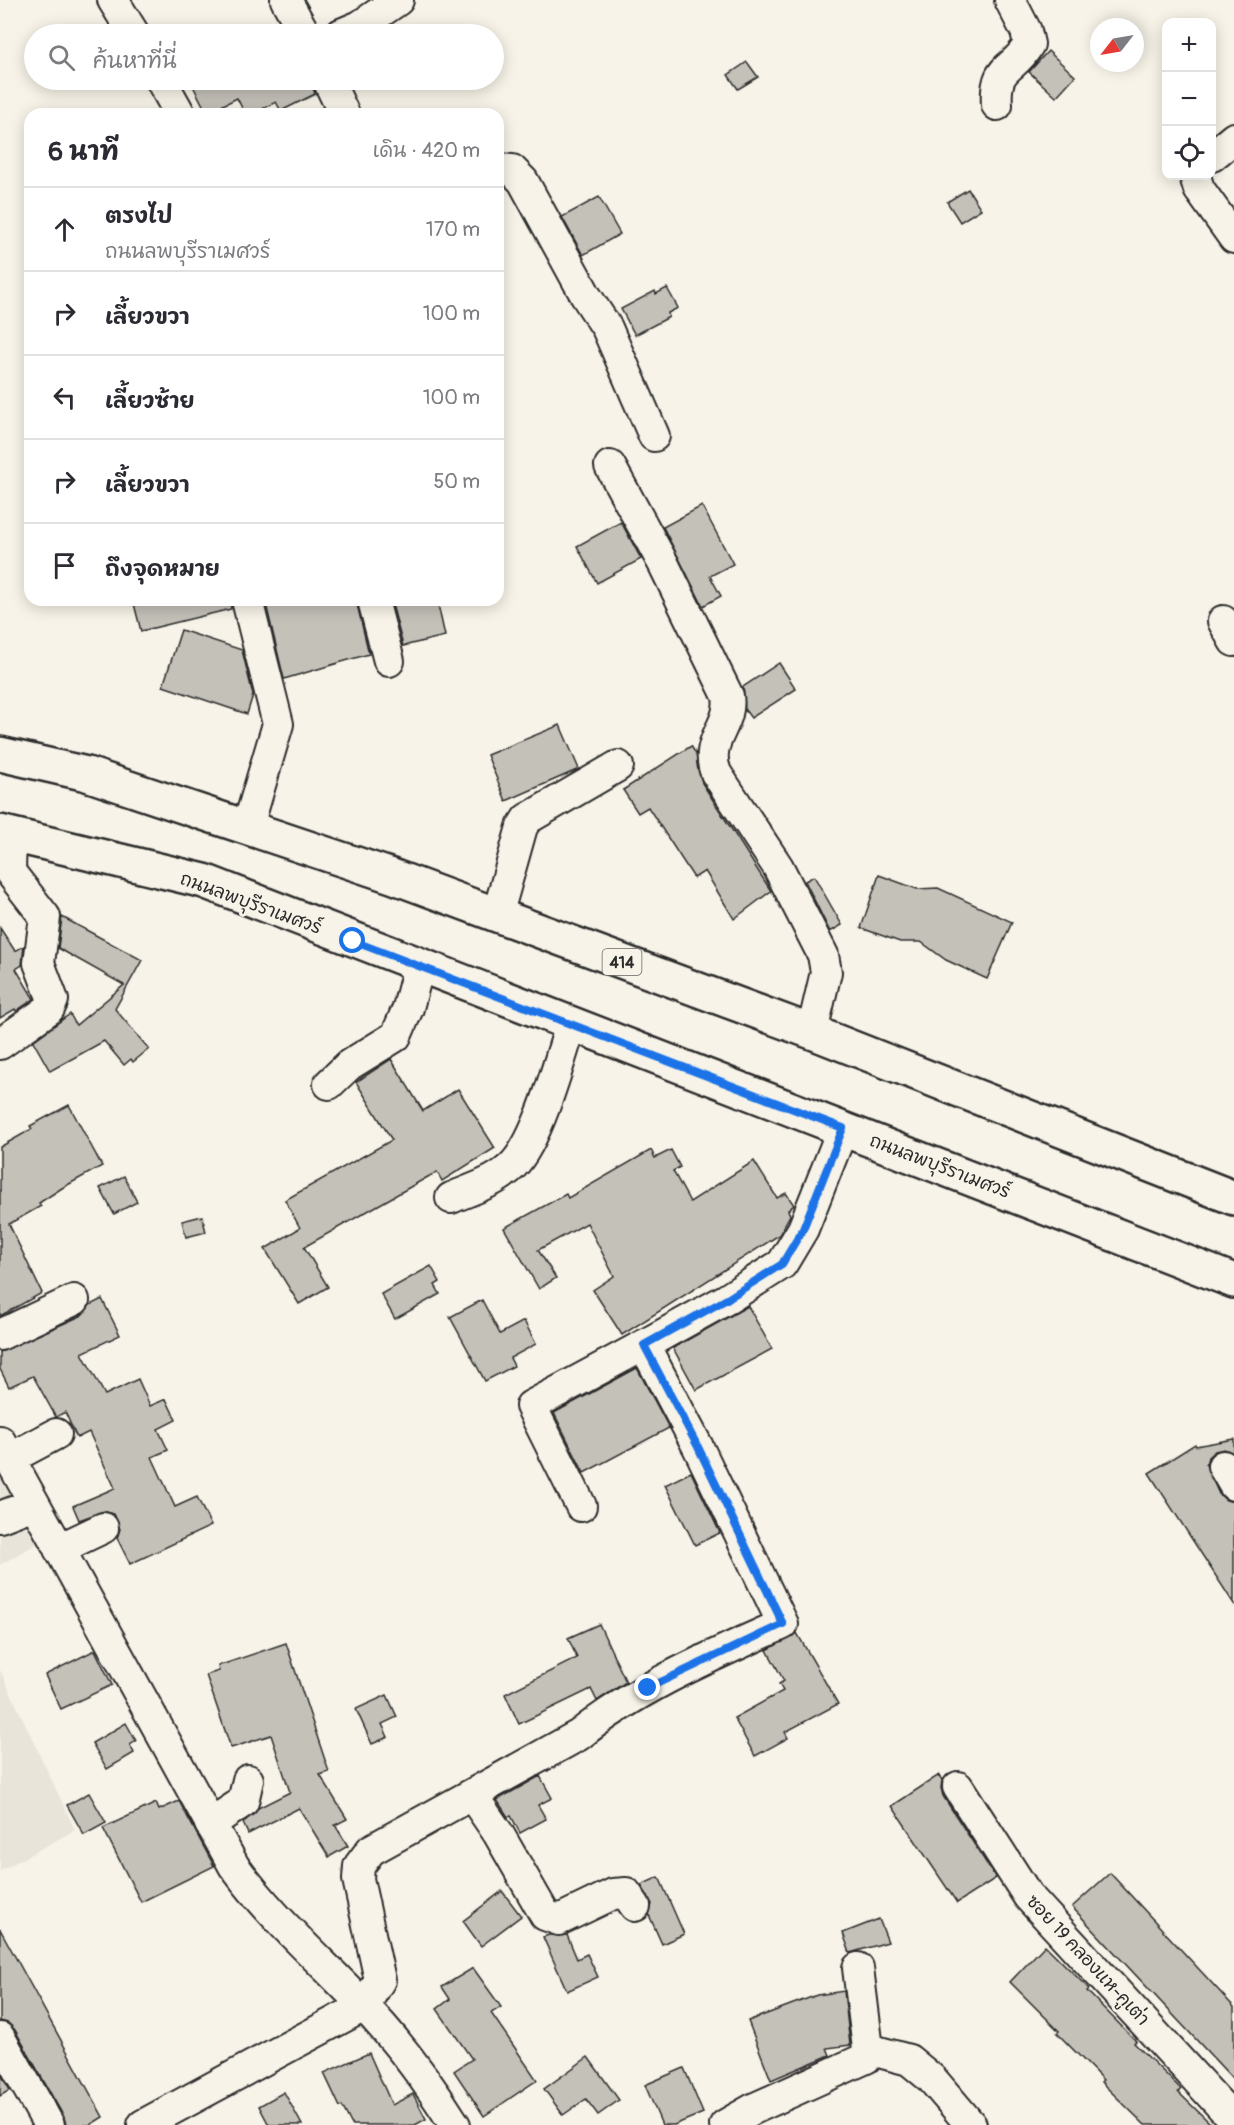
<!DOCTYPE html>
<html lang="th">
<meta charset="utf-8">
<style>
:root{--surface:#fff;--page:#f7f7f7;--text:#2b2b33;--muted:#7c7c81;--line:#e1e1e2}
body{margin:0;font-family:Pangolin,"Playpen Sans Thai",sans-serif;background:var(--page);color:var(--text)}
.controls{position:absolute;right:18px;top:18px;display:grid;overflow:hidden;border-radius:12px;box-shadow:0 3px 15px #0003}
.controls button{width:54px;height:54px;display:grid;place-items:center;padding:0;border:0;border-bottom:2px solid var(--line);background:var(--surface);color:var(--text);font:30px sans-serif}
.compass{position:absolute;left:1090px;top:18px;width:54px;height:54px;border-radius:50%;background:var(--surface);box-shadow:0 3px 15px #0003;rotate:239deg}
.stop{position:absolute;width:18px;height:18px;margin:-14px;border:4px solid #1a73e8;border-radius:50%;background:#fff}
.stop.end{background:#1a73e8;border-color:#fff;box-shadow:0 2px 6px #0008}
.list{margin:0;padding:0;list-style:none}
h2{display:flex;justify-content:space-between;align-items:center;height:78px;margin:0;padding:0 24px;font-size:26px}
h2 small{font-size:20px;font-weight:400;color:var(--muted)}
.list li{display:grid;grid-template-columns:39px 1fr auto;gap:18px;align-items:center;box-sizing:border-box;height:84px;padding:0 24px;border-top:2px solid var(--line)}
.list b{display:block;font-size:22px;white-space:nowrap}
.list p{margin:0;font-size:20px;white-space:nowrap;color:var(--muted)}
.list em{font-size:20px;font-style:normal;color:var(--muted)}
.icon{flex:none;width:33px;height:33px;fill:none;stroke:currentColor;stroke-width:2;stroke-linecap:round;stroke-linejoin:round}
.map{position:relative;flex:none;width:1234px;height:2125px;overflow:hidden}
.search{position:absolute;background:var(--surface);box-shadow:0 3px 15px #0003;left:24px;top:24px;width:480px;height:66px;display:flex;align-items:center;gap:15px;box-sizing:border-box;padding:0 21px;border-radius:33px;color:var(--muted);font-size:22px}
.panel{position:absolute;background:var(--surface);box-shadow:0 3px 15px #0003;left:24px;top:108px;width:480px;height:498px;border-radius:18px}
.map>svg:first-child{display:block}
.built{fill:#e8e4da}
.building{fill:#c4c1b9;stroke:#2b2b2b;stroke-width:1.5}
.lines{fill:none;stroke-linecap:round;stroke-linejoin:round}
.minor-casing{stroke:#2b2b2b;stroke-width:34}
.major-casing{stroke:#2b2b2b;stroke-width:38}
.minor{stroke:#f7f3e8;stroke-width:30}
.major{stroke:#f7f3e8;stroke-width:33}
.route{stroke:#1a73e8;stroke-width:8}
.labels{text-anchor:middle;stroke-width:6;stroke-linejoin:round;paint-order:stroke}
.shield{fill:#f7f3e8;stroke:#686764;stroke-width:1.5}
.shield-label{font-size:16px;font-weight:bold;fill:#2b2b2b}
.street-label{font-size:18px;fill:#2b2b2b;stroke:#f7f3e8}
</style>
<div class="map">
<svg width="1234" height="2125" viewBox="0 0 1234 2125">
<rect width="100%" height="100%" fill="#f7f3e8"/>
<filter id="ink" filterUnits="userSpaceOnUse"><feTurbulence type="fractalNoise" baseFrequency=".0167" numOctaves="2"/><feDisplacementMap in="SourceGraphic" scale="12" xChannelSelector="R" yChannelSelector="G"/><feConvolveMatrix kernelMatrix="1 2 1 2 8 2 1 2 1" color-interpolation-filters="sRGB"/></filter>
<g filter="url(#ink)">
<g class="built">
<path d="M0 1458 45 1539 0 1565Z"/>
<path d="M0 1670 75 1830 0 1871Z"/>
</g>
<g class="building">
<path d="M1048 51 1075 76 1056 97 1029 72Z"/>
<path d="M747 62 758 77 738 89 728 75Z"/>
<path d="M190 80H311L315 94 281 111 276 102 253 114H245L237 98 207 113Z"/>
<path d="M968 189 981 209 960 222 947 202Z"/>
<path d="M599 197 620 234 583 255 562 217Z"/>
<path d="M667 288 678 308 668 313 669 317 635 335 621 309 655 291 656 294Z"/>
<path d="M702 506 733 564 710 576 721 596 703 606 663 527Z"/>
<path d="M621 522 641 559 597 583 577 546Z"/>
<path d="M133 600H230L231 609 141 631Z"/>
<path d="M265 600H356L369 654 284 679Z"/>
<path d="M391 600H437L445 636 403 646Z"/>
<path d="M181 630 242 650 253 695 247 714 163 686Z"/>
<path d="M779 663 796 689 751 718 745 710 743 687Z"/>
<path d="M560 725 579 769 506 801 487 755Z"/>
<path d="M691 746 696 754 702 783 771 891 734 919 705 871 694 878 648 807 638 813 623 790Z"/>
<path d="M879 875 917 889 938 888 1012 922 987 979 946 960 921 942H900L861 928Z"/>
<path d="M814 876 842 925 830 932 805 881Z"/>
<path d="M62 917 142 960 115 1009 149 1049 133 1062 131 1059 124 1065 104 1041 50 1071 33 1041 70 1014 76 1025 124 985 58 948Z"/>
<path d="M0 928 15 951 24 946 22 965 16 969 34 999 16 1011 15 1009 0 1018Z"/>
<path d="M391 1059 423 1111 458 1089 495 1148 442 1181 437 1172 426 1178 304 1247 328 1287 299 1304 265 1249 300 1228 285 1200 392 1140 356 1082Z"/>
<path d="M69 1105 102 1166 62 1188 39 1203 41 1206 9 1224 42 1293 0 1316V1147L32 1129 30 1126Z"/>
<path d="M651 1150 655 1158 671 1150 680 1167 673 1171 690 1202 754 1161 777 1198 786 1193 794 1205 788 1210 790 1215 779 1235 622 1335 593 1290 614 1276 587 1223 538 1250 556 1278 539 1289 504 1228 566 1194 568 1198Z"/>
<path d="M124 1176 137 1202 114 1214 100 1188Z"/>
<path d="M202 1216 206 1232 186 1237 182 1221Z"/>
<path d="M431 1266 440 1282 435 1285 440 1294 395 1319 381 1294Z"/>
<path d="M102 1299 120 1335 82 1353 105 1395 138 1379 150 1406 166 1399 176 1420 158 1429 168 1450 152 1457 175 1507 197 1497 211 1526 130 1564 117 1538 120 1529 113 1514 104 1511 79 1520 73 1506 115 1488 89 1432 77 1438 65 1412 56 1417 33 1376 9 1387 0 1369V1352L81 1316 90 1305Z"/>
<path d="M482 1300 500 1334 524 1321 536 1344 510 1358 514 1366 485 1381 450 1317Z"/>
<path d="M748 1306 772 1349 696 1390 673 1348Z"/>
<path d="M637 1368 669 1428 584 1473 554 1413Z"/>
<path d="M1234 1439V1453L1224 1449 1215 1451 1208 1457 1206 1465 1219 1494 1226 1500 1234 1502V1604L1149 1473 1195 1444 1196 1446Z"/>
<path d="M691 1472 720 1533 695 1545 665 1485Z"/>
<path d="M599 1624 626 1682 597 1701 591 1689 519 1724 505 1694 577 1658 568 1638Z"/>
<path d="M797 1633 838 1704 785 1732 788 1738 755 1756 734 1718 783 1691 779 1684 784 1681 767 1650Z"/>
<path d="M286 1643 329 1772 320 1775 347 1819 335 1825 348 1846 329 1857 299 1808 248 1834 243 1823 258 1808 290 1792 271 1735 231 1748 206 1675 219 1671 218 1666Z"/>
<path d="M95 1650 112 1685 61 1709 45 1675Z"/>
<path d="M387 1695 397 1717 382 1724 388 1737 372 1744 356 1709Z"/>
<path d="M126 1723 136 1741 130 1745 134 1753 107 1769 92 1743Z"/>
<path d="M939 1775 942 1780 941 1788 943 1796 996 1878 957 1903 892 1806Z"/>
<path d="M540 1776 552 1798 538 1805 546 1819 520 1833 511 1816 508 1817 497 1800Z"/>
<path d="M89 1793 106 1823 84 1835 67 1805Z"/>
<path d="M179 1801 214 1866 141 1902 103 1828 156 1803 159 1810Z"/>
<path d="M1110 1873 1234 2007V2080L1072 1907Z"/>
<path d="M659 1877 684 1934 662 1944 649 1915 652 1904 641 1885Z"/>
<path d="M502 1891 521 1916 481 1946 463 1921Z"/>
<path d="M879 1919 888 1942 850 1953 843 1933Z"/>
<path d="M0 1929 103 2117 90 2125H66L64 2117 15 2030 8 2023 0 2021Z"/>
<path d="M549 1935H567L577 1959 587 1954 598 1977 567 1991 543 1937Z"/>
<path d="M1045 1945 1089 1989 1087 1991 1136 2041 1134 2043 1181 2089 1178 2092 1212 2125H1145L1101 2082 1103 2080 1057 2033 1059 2031 1010 1982Z"/>
<path d="M473 1968 501 2007 491 2013 537 2080 484 2116 454 2071 472 2059 437 2009 450 1999 442 1987Z"/>
<path d="M844 1991 850 2045 827 2048 830 2055 771 2080 748 2021 817 1995Z"/>
<path d="M369 2053 392 2105 413 2094 426 2119 415 2125H352L342 2106 340 2107 324 2073Z"/>
<path d="M588 2057 619 2100 598 2115 586 2099 563 2115 544 2089Z"/>
<path d="M684 2068 703 2113 674 2125H662L645 2085Z"/>
<path d="M0 2073 10 2090 0 2096Z"/>
<path d="M284 2092 302 2125H269L259 2106Z"/>
</g>
<g class="lines">
<g class="minor-casing">
<g id="minor">
<path d="M113 0 134 34"/>
<path d="M286 0 305 34"/>
<path d="M341 34 360 26 398 0"/>
<path d="M161 80 180 114"/>
<path d="M328 80 344 114"/>
<path d="M997 105C994 63 1014 72 1029 44L1026 31 1010 0"/>
<path d="M1212 156 1234 138"/>
<path d="M498 169 512 170 523 181 586 296 607 328 654 436"/>
<path d="M1195 176 1199 189 1234 238"/>
<path d="M610 466 663 563 728 696C733 726 703 740 716 773L778 867 823 955 826 972 812 1032"/>
<path d="M247 600 278 724 248 826"/>
<path d="M373 600 389 661"/>
<path d="M1223 621 1234 641"/>
<path d="M497 916 522 827 527 819 618 766"/>
<path d="M0 1044 49 1009 53 1000 39 963 45 917 10 872 11 835"/>
<path d="M329 1084 349 1065 396 1036 408 1008 419 966"/>
<path d="M451 1198C470 1190 493 1183 509 1169 537 1147 559 1061 571 1025"/>
<path d="M0 1335 74 1300"/>
<path d="M0 1441 234 1866C271 1917 319 1959 362 2004 398 2041 428 2082 455 2125"/>
<path d="M9 1459 56 1434"/>
<path d="M1223 1466 1234 1485"/>
<path d="M581 1506 531 1406 644 1345"/>
<path d="M0 1517 34 1504"/>
<path d="M59 1549 103 1528"/>
<path d="M958 1787 1028 1896 1234 2120"/>
<path d="M472 1795 498 1833 545 1915 559 1920 613 1894 626 1893 635 1906"/>
<path d="M210 1824 243 1802 248 1780"/>
<path d="M0 2038 49 2125"/>
<path d="M868 2049 909 2060 932 2079 971 2125"/>
<path d="M143 2125 364 2006 380 1980 358 1879 359 1866 371 1850 579 1735C640 1686 712 1656 783 1624L698 1447 644 1345 727 1299 782 1264 803 1229 843 1128"/>
<path d="M725 2125 753 2109 866 2058 868 2049 858 1968"/>
</g>
</g>
<g class="major-casing">
<g id="major">
<path d="M0 754 87 774 392 876 812 1032 1234 1198"/>
<path d="M0 832 204 881 1234 1281"/>
</g>
</g>
<use href="#minor" class="minor"/>
<use href="#major" class="major"/>
</g>
</g>
<g class="lines" filter="url(#ink)">
<path class="route" d="M353 941 843 1128 803 1229 782 1264 727 1299 644 1345 698 1447 783 1624 648 1688"/>
</g>
<g class="labels">
<rect class="shield" x="602.5" y="949" width="39" height="26" rx="4.5"/>
<g class="shield-label">
<text x="622" y="968">414</text>
</g>
<g class="street-label">
<text transform="translate(251 903) rotate(20)" y="6">ถนนลพบุรีราเมศวร์</text>
<text transform="translate(940 1166) rotate(21)" y="6">ถนนลพบุรีราเมศวร์</text>
<text transform="translate(1088 1960) rotate(47)" y="6">ซอย 19 คลองแห-คูเต่า</text>
</g>
</g>
</svg>
<div class="controls">
<button>+</button>
<button>−</button>
<button><svg class="icon" aria-label="locate" viewBox="0 0 24 24"><circle cx="12" cy="12" r="6"/><path d="M12 2v4M12 18v4M2 12h4M18 12h4"/></svg></button>
</div>
<svg class="compass" viewBox="-18 -18 36 36"><path d="M0-13l5 13h-10z" fill="#e53935"/><path d="M0 13l5-13h-10z" fill="#7c7c81"/></svg>
<div class="stop" style="left:353px;top:941px"></div>
<div class="stop end" style="left:648px;top:1688px"></div>
<div class="search"><svg class="icon" aria-label="search" viewBox="0 0 24 24"><circle cx="10" cy="10" r="6"/><path d="M15 15l6 6"/></svg>ค้นหาที่นี่</div>
<section class="panel">
<h2>6 นาที<small>เดิน · 420 m</small></h2>
<ul class="list">
<li><svg class="icon" aria-label="ahead" viewBox="0 0 24 24"><path d="M12 20V5M6 11l6-6 6 6"/></svg><div><b>ตรงไป</b><p>ถนนลพบุรีราเมศวร์</p></div><em>170 m</em></li>
<li><svg class="icon" aria-label="right" viewBox="0 0 24 24"><path d="M7 20v-9h11M14 6l5 5-5 5"/></svg><div><b>เลี้ยวขวา</b></div><em>100 m</em></li>
<li><svg class="icon" aria-label="left" viewBox="0 0 24 24"><path d="M17 20v-9H6M10 6l-5 5 5 5"/></svg><div><b>เลี้ยวซ้าย</b></div><em>100 m</em></li>
<li><svg class="icon" aria-label="right" viewBox="0 0 24 24"><path d="M7 20v-9h11M14 6l5 5-5 5"/></svg><div><b>เลี้ยวขวา</b></div><em>50 m</em></li>
<li><svg class="icon" aria-label="arrive" viewBox="0 0 24 24"><path d="M6 21V4h12l-3 4 3 4H6"/></svg><div><b>ถึงจุดหมาย</b></div></li>
</ul>
</section>
</div>
